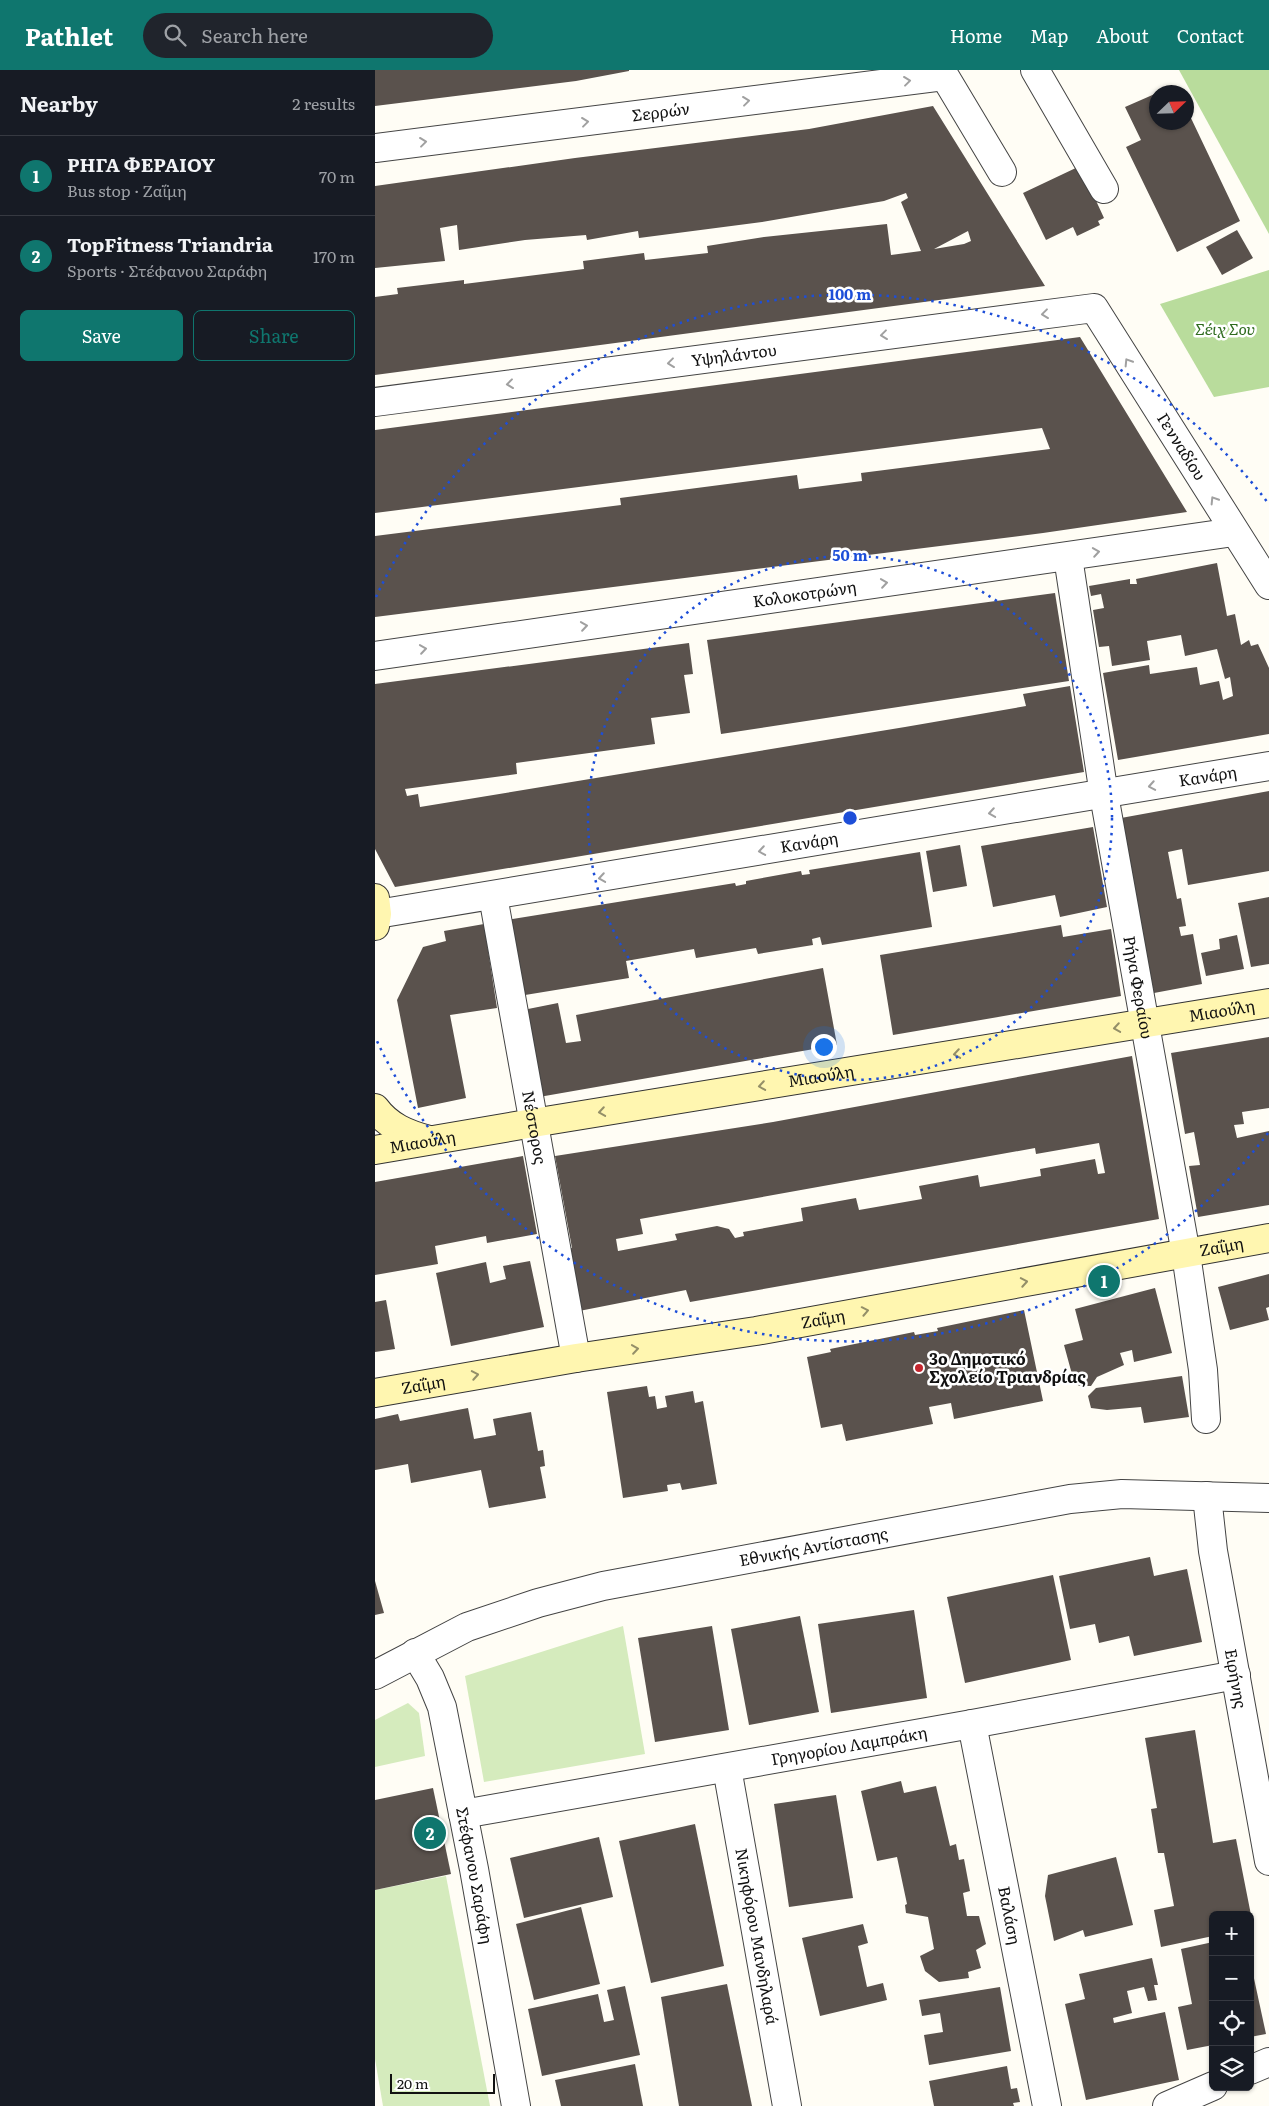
<!DOCTYPE html>
<meta charset="utf-8">
<style>
:root{--surface:#171b24;--page:#20242c;--text:#f1f3f6;--muted:#9ea1a6;--line:#363941;--accent:#0f766e}
body{margin:0;font-family:Literata,serif;background:var(--page);color:var(--text)}
.controls{position:absolute;right:15px;bottom:15px;display:grid;overflow:hidden;border-radius:8px;box-shadow:0 1px 4px #0004}
.controls button{width:45px;height:45px;display:grid;place-items:center;padding:0;border:0;border-bottom:1px solid var(--line);background:var(--surface);color:var(--text);font:25px sans-serif}
.compass{position:absolute;left:774px;top:15px;width:45px;height:45px;border-radius:50%;background:var(--surface);box-shadow:0 1px 4px #0004;rotate:67deg}
.scale{position:absolute;left:15px;bottom:12px;width:105px;box-sizing:border-box;padding-left:5px;border:2px solid #111;border-top:0;font-size:14px;line-height:18px;white-space:nowrap;color:#111;-webkit-text-stroke:4px #fff;paint-order:stroke}
.you{position:absolute;left:448px;top:976px;width:18px;height:18px;margin:-12px;border:4px solid #fff;border-radius:50%;background:#1a73e8;box-shadow:0 0 0 8px #1a73e833}
.badge{display:grid;place-items:center;width:32px;height:32px;border-radius:50%;background:var(--accent);color:#fff;font-size:16px;font-weight:700}
.pin{position:absolute;translate:-50% -50%;border:2px solid #fff;box-shadow:0 1px 5px #0006}
.list{margin:0;padding:0;list-style:none}
h2{display:flex;justify-content:space-between;align-items:center;height:65px;margin:0;padding:0 20px;font-size:21px}
h2 small{font-size:16px;font-weight:400;color:var(--muted)}
.list li{display:grid;grid-template-columns:32px 1fr auto;gap:15px;align-items:center;box-sizing:border-box;height:80px;padding:0 20px;border-top:1px solid var(--line)}
.list b{display:block;font-size:19px;white-space:nowrap}
.list p{margin:0;font-size:16px;white-space:nowrap;color:var(--muted)}
.list em{font-size:16px;font-style:normal;color:var(--muted)}
.actions{display:flex;gap:10px;padding:15px 20px}
.actions a{flex:1;padding:11px 0;border:1px solid var(--accent);border-radius:8px;text-align:center;font-size:18px;color:var(--accent)}
.actions .main{background:var(--accent);color:#fff}
.icon{flex:none;width:28px;height:28px;fill:none;stroke:currentColor;stroke-width:2;stroke-linecap:round;stroke-linejoin:round}
.map{position:relative;flex:none;width:894px;height:2036px;overflow:hidden}
header{display:flex;align-items:center;gap:30px;box-sizing:border-box;height:70px;padding:0 25px;background:var(--accent);color:#fff}
header strong{font-size:24px}
nav{display:flex;gap:28px;margin-inline-start:auto;font-size:18px}
.search{width:350px;height:45px;background:var(--page);display:flex;align-items:center;gap:12px;box-sizing:border-box;padding:0 18px;border-radius:28px;color:var(--muted);font-size:19px}
main{display:flex}
aside{flex:1;background:var(--surface)}
.map>svg:first-child{display:block}
.green{fill:#d5ebbd}
.forest{fill:#b9dc9c}
.building{fill:#5a524d;fill-rule:evenodd}
.lines{fill:none;stroke-linecap:round;stroke-linejoin:round}
.street-casing{stroke:#444;stroke-width:30}
.secondary-casing{stroke:#333;stroke-width:30}
.street{stroke:#fff;stroke-width:28}
.secondary{stroke:#fff6b0;stroke-width:28}
.oneway{stroke:#a0a0a0}
.oneway2{stroke:#948f68}
.ring{fill:none;stroke:#1d4ed8;stroke-width:2.5;stroke-dasharray:2.5 5}
.poi-dot{fill:#c4262e;stroke:#fff;stroke-width:2}
.labels{text-anchor:middle;stroke-width:5;stroke-linejoin:round;paint-order:stroke}
.street-label{font-size:16px;fill:#111;stroke:#fff}
.park-label{font-size:16px;font-style:italic;fill:#2f6b1f;stroke:#fff}
.poi-label{font-size:16px;font-weight:bold;fill:#111;stroke:#fff;text-anchor:start}
.centre{fill:#1d4ed8;stroke:#fff;stroke-width:2.5}
.ring-label{font-size:15px;text-anchor:middle;font-weight:bold;fill:#1d4ed8;stroke:#fff;stroke-width:5;stroke-linejoin:round;paint-order:stroke}
</style>
<header>
<strong>Pathlet</strong>
<div class="search"><svg class="icon" aria-label="search" viewBox="0 0 24 24"><circle cx="10" cy="10" r="6"/><path d="M15 15l6 6"/></svg>Search here</div>
<nav><a>Home</a><a>Map</a><a>About</a><a>Contact</a></nav>
</header>
<main>
<aside>
<h2>Nearby<small>2 results</small></h2>
<ul class="list">
<li><span class="badge">1</span><div><b>ΡΗΓΑ ΦΕΡΑΙΟΥ</b><p>Bus stop · Ζαΐμη</p></div><em>70 m</em></li>
<li><span class="badge">2</span><div><b>TopFitness Triandria</b><p>Sports · Στέφανου Σαράφη</p></div><em>170 m</em></li>
</ul>
<div class="actions"><a class="main">Save</a><a>Share</a></div>
</aside>
<div class="map">
<svg width="894" height="2036" viewBox="0 0 894 2036">
<rect width="100%" height="100%" fill="#fffdf5"/>
<g class="green">
<path d="M248 1556 270 1684 109 1712 90 1606Z"/>
<path d="M33 1633 44 1643 50 1686 0 1697V1650Z"/>
<path d="M71 1806 115 2036H8L0 1989V1820Z"/>
</g>
<g class="forest">
<path d="M804 0H894V164Z"/>
<path d="M894 200V317L839 327 785 234Z"/>
</g>
<g class="building">
<path d="M0 0H254V1L201 11 0 36Z"/>
<path d="M782 23V52H812V48L815 46 865 151 802 182 751 77 766 70 750 37Z"/>
<path d="M558 36 670 216 0 305V227L23 224 22 218 89 210V214L209 199 208 191 269 183 270 190 333 183 332 176 389 167 512 154 516 185 546 181 526 132 533 128 531 123 509 131 387 152 264 168 263 161 212 170 211 165 150 170 84 180 82 155 65 158 70 191 0 198V116L200 88 434 59ZM593 161 596 171 589 174 559 179Z"/>
<path d="M705 96 729 148 723 151 725 155 702 166 698 157 671 170 648 123Z"/>
<path d="M862 160 878 188 847 205 831 177Z"/>
<path d="M705 267 812 442 668 463 0 547V466L246 435 245 428 422 405 424 419 487 411 486 403 675 379 667 358 0 443V360Z"/>
<path d="M842 493 852 546 860 544 866 575 874 570 876 576 883 574 894 598V664L743 690 728 603 774 595 775 604 822 597 825 615 844 611 848 630 858 626 855 607 850 609 842 579 810 586 806 565 772 571 775 590 737 596 734 576 724 577 718 540 729 538 726 524 716 526 714 516 755 509V514H762L761 509Z"/>
<path d="M680 523 694 611 346 664 332 570Z"/>
<path d="M314 573 318 604 309 605 315 643 276 648 280 674 141 693 142 704 30 719 32 726 43 724 45 737 530 657 651 636 648 624 695 616 709 702 20 817 0 779V614Z"/>
<path d="M894 721V801L813 815 807 779 793 782 802 829 806 828 811 856 804 857 806 866 818 864 827 914 779 923 746 748Z"/>
<path d="M718 757 732 837 685 847 680 825 618 837 606 776Z"/>
<path d="M585 775 592 816 558 822 551 781Z"/>
<path d="M545 782 557 857 447 875 445 867 437 869 438 875 383 884 381 878 321 888 319 879 251 891 254 908 144 926 131 850 360 813 361 816 371 814V811L426 801 427 805 435 804 434 800Z"/>
<path d="M894 827V894L876 897 863 833Z"/>
<path d="M109 854 122 938 75 945 91 1028 43 1038 22 930 48 877 71 871 69 861Z"/>
<path d="M686 855 688 867 736 859 746 926 518 965 505 885Z"/>
<path d="M862 865 869 899 831 906 826 883 845 879 844 869Z"/>
<path d="M448 898 462 975 164 1027 148 940 183 933 191 973 206 971 201 945Z"/>
<path d="M894 967V1038L867 1042 869 1054 859 1055 862 1068 894 1061V1135L823 1147 814 1096 825 1095 819 1062 810 1064 796 983Z"/>
<path d="M757 986 784 1149 315 1232 311 1220 199 1242 186 1180 197 1178 180 1086 398 1052ZM724 1073 730 1103 723 1104 720 1089 665 1099 666 1106 605 1117 603 1105 544 1116 547 1129 484 1140 481 1128 426 1138 428 1151 368 1162 369 1166 360 1168 354 1159 342 1156 300 1164 302 1170 243 1181 241 1169 268 1164 265 1149 660 1078 661 1084Z"/>
<path d="M148 1086 162 1164 112 1173 111 1166 60 1176 63 1194 0 1205V1112Z"/>
<path d="M155 1191 169 1257 76 1276 61 1203 111 1192 115 1213 131 1209 128 1196Z"/>
<path d="M894 1204V1237L891 1238 894 1250 855 1260 843 1217Z"/>
<path d="M780 1218 797 1283 759 1292 757 1280 745 1283 749 1295 722 1307 716 1316H704L698 1308 689 1275 708 1270 700 1239Z"/>
<path d="M11 1230 20 1279 0 1282V1232Z"/>
<path d="M649 1240 668 1331 579 1349 576 1333 554 1337 558 1354 471 1371 467 1354 446 1358 432 1287 456 1282 455 1279 539 1262 540 1265 563 1261 562 1258Z"/>
<path d="M807 1306 814 1347 769 1353 766 1337 732 1340 716 1338 713 1326 721 1318Z"/>
<path d="M272 1316 274 1327 280 1326 282 1339 292 1337 290 1326 318 1321 320 1333 328 1331 342 1414 307 1420 305 1413 292 1415 293 1421 248 1428 232 1322Z"/>
<path d="M93 1338 99 1369 121 1365 118 1349 156 1342 163 1381 168 1380 170 1396 165 1397 171 1428 114 1438 106 1400 36 1413 33 1394 0 1400V1349L23 1344 25 1351Z"/>
<path d="M775 1487 779 1506 812 1499 827 1572 759 1586 754 1566 724 1573 720 1554 695 1559 684 1506Z"/>
<path d="M678 1505 696 1590 590 1613 572 1527Z"/>
<path d="M0 1511 9 1543 0 1545Z"/>
<path d="M539 1540 552 1628 456 1643 443 1554Z"/>
<path d="M425 1546 444 1642 374 1655 356 1559Z"/>
<path d="M337 1556 354 1660 280 1672 263 1568Z"/>
<path d="M820 1660 838 1773 861 1769 876 1845H838V1866L786 1877 779 1840 799 1836 789 1783H783L776 1739 782 1738 770 1668Z"/>
<path d="M526 1711 529 1723 561 1716 575 1776 581 1774 584 1790 589 1789 595 1821 588 1823 592 1846H604L611 1874 601 1880 606 1898 593 1902 594 1908 564 1912 550 1901 545 1886 559 1879 553 1847 531 1843 530 1835 532 1834 522 1787 502 1791 486 1721Z"/>
<path d="M58 1718 76 1804 0 1820V1730Z"/>
<path d="M461 1725 478 1828 414 1837 399 1734Z"/>
<path d="M320 1754 349 1896 276 1913 244 1771Z"/>
<path d="M224 1767 238 1827 149 1848 135 1788Z"/>
<path d="M741 1787 758 1855 710 1867 708 1860 679 1871 670 1826 673 1805Z"/>
<path d="M206 1837 225 1914 159 1930 141 1854Z"/>
<path d="M488 1854 493 1873 483 1876 492 1917 508 1913 512 1930 445 1946 427 1868Z"/>
<path d="M838 1872V1975L812 1980 803 1937 817 1934 806 1879Z"/>
<path d="M777 1888 783 1915H779L782 1930 773 1931 769 1917 752 1921 757 1943 738 1948 739 1953 790 1942 804 2010 711 2030 690 1934 710 1929 704 1904Z"/>
<path d="M875 1890 891 1964 875 1967Z"/>
<path d="M352 1914 377 2036H304L286 1927Z"/>
<path d="M250 1916 265 1985 167 2006 153 1939 223 1924 229 1952 239 1950 232 1920Z"/>
<path d="M625 1917 636 1981 554 1995 549 1965 568 1962 565 1943 547 1946 544 1930Z"/>
<path d="M260 1994 268 2036H186L180 2010Z"/>
<path d="M632 1996 636 2019 642 2018 645 2032 638 2033 639 2036H559L554 2011Z"/>
</g>
<g class="lines">
<g class="street-casing">
<g id="street">
<path d="M566 0 627 102"/>
<path d="M660 0 729 119"/>
<path id="s1" d="M0 78 569 6"/>
<path id="s2" d="M0 332 719 238 894 515"/>
<path id="s3" d="M693 487 729 725 811 1184 828 1300 831 1349"/>
<path id="s4" d="M0 586 859 462"/>
<path id="s5" d="M118 826 201 1288"/>
<path id="s6" d="M2 844 894 696"/>
<path id="s7" d="M832 1426 838 1481 894 1791"/>
<path id="s8" d="M40 1583 55 1608 67 1637 99 1799 141 2036"/>
<path id="s9" d="M0 1605 92 1557 163 1533 228 1516 695 1429 747 1424 894 1428"/>
<path id="s10" d="M597 1654 672 2036"/>
<path id="s11" d="M352 1698 412 2036"/>
<path id="s12" d="M88 1744 597 1654 861 1605"/>
<path d="M875 2000 894 1992"/>
<path d="M792 2036 838 2016"/>
</g>
</g>
<g class="secondary-casing">
<g id="secondary">
<path d="M0 828 2 844 0 856"/>
<path d="M0 1038C14 1057 32 1064 54 1070"/>
<path id="s13" d="M0 1080 158 1053 894 933"/>
<path id="s14" d="M0 1323 201 1288 381 1261 894 1168"/>
</g>
</g>
<use href="#street" class="street"/>
<use href="#secondary" class="secondary"/>
</g>
<defs><path id="oneway-chevron" d="M-2-3.5L2.5 0L-2 3.5" fill="none" stroke-width="1.6" stroke-linecap="round" stroke-linejoin="round" transform="scale(1.25)"/></defs>
<g class="oneway">
<use href="#oneway-chevron" transform="translate(532 11) rotate(-7)"/>
<use href="#oneway-chevron" transform="translate(371 31) rotate(-7)"/>
<use href="#oneway-chevron" transform="translate(210 52) rotate(-7)"/>
<use href="#oneway-chevron" transform="translate(48 72) rotate(-7)"/>
<use href="#oneway-chevron" transform="translate(670 244) rotate(173)"/>
<use href="#oneway-chevron" transform="translate(509 265) rotate(173)"/>
<use href="#oneway-chevron" transform="translate(753 292) rotate(-122)"/>
<use href="#oneway-chevron" transform="translate(296 293) rotate(173)"/>
<use href="#oneway-chevron" transform="translate(135 314) rotate(173)"/>
<use href="#oneway-chevron" transform="translate(839 430) rotate(-122)"/>
<use href="#oneway-chevron" transform="translate(721 482) rotate(-9)"/>
<use href="#oneway-chevron" transform="translate(509 513) rotate(-8)"/>
<use href="#oneway-chevron" transform="translate(209 556) rotate(-8)"/>
<use href="#oneway-chevron" transform="translate(48 579) rotate(-8)"/>
<use href="#oneway-chevron" transform="translate(777 716) rotate(170)"/>
<use href="#oneway-chevron" transform="translate(617 743) rotate(171)"/>
<use href="#oneway-chevron" transform="translate(387 781) rotate(171)"/>
<use href="#oneway-chevron" transform="translate(227 808) rotate(171)"/>
</g>
<g class="oneway2">
<use href="#oneway-chevron" transform="translate(742 958) rotate(171)"/>
<use href="#oneway-chevron" transform="translate(582 984) rotate(171)"/>
<use href="#oneway-chevron" transform="translate(387 1016) rotate(171)"/>
<use href="#oneway-chevron" transform="translate(227 1042) rotate(171)"/>
<use href="#oneway-chevron" transform="translate(649 1212) rotate(-10)"/>
<use href="#oneway-chevron" transform="translate(490 1241) rotate(-11)"/>
<use href="#oneway-chevron" transform="translate(260 1279) rotate(-8)"/>
<use href="#oneway-chevron" transform="translate(100 1305) rotate(-10)"/>
</g>
<g class="ring">
<circle cx="475" cy="748" r="262"/>
<path d="M893 1063A523 523 0 0 1 1 969M1 527A523 523 0 0 1 893 433"/>
</g>
<circle class="poi-dot" cx="544" cy="1298" r="5"/>
<g class="labels">
<g class="street-label">
<text dy="6" stroke="none"><textPath href="#s1" startOffset="288">Σερρών</textPath></text>
<text dy="6" stroke="none"><textPath href="#s2" startOffset="362">Υψηλάντου</textPath></text>
<text dy="6" stroke="none"><textPath href="#s2" startOffset="889">Γενναδίου</textPath></text>
<text dy="6" stroke="none"><textPath href="#s4" startOffset="434">Κολοκοτρώνη</textPath></text>
<text dy="6" stroke="none"><textPath href="#s6" startOffset="842">Κανάρη</textPath></text>
<text dy="6" stroke="none"><textPath href="#s6" startOffset="438">Κανάρη</textPath></text>
<text dy="6" stroke="none"><textPath href="#s3" startOffset="436">Ρήγα Φεραίου</textPath></text>
<text dy="6" stroke="none"><textPath href="#s13" startOffset="858">Μιαούλη</textPath></text>
<text dy="6" stroke="none"><textPath href="#s13" startOffset="452">Μιαούλη</textPath></text>
<text dy="6" stroke="none"><textPath href="#s5" startOffset="235">Νέστορος</textPath></text>
<text dy="6" stroke="none"><textPath href="#s13" startOffset="48">Μιαούλη</textPath></text>
<text dy="6" stroke="none"><textPath href="#s14" startOffset="859">Ζαΐμη</textPath></text>
<text dy="6" stroke="none"><textPath href="#s14" startOffset="454">Ζαΐμη</textPath></text>
<text dy="6" stroke="none"><textPath href="#s14" startOffset="49">Ζαΐμη</textPath></text>
<text dy="6" stroke="none"><textPath href="#s9" startOffset="460">Εθνικής Αντίστασης</textPath></text>
<text dy="6" stroke="none"><textPath href="#s7" startOffset="185">Ειρήνης</textPath></text>
<text dy="6" stroke="none"><textPath href="#s12" startOffset="392">Γρηγορίου Λαμπράκη</textPath></text>
<text dy="6" stroke="none"><textPath href="#s8" startOffset="232">Στέφανου Σαράφη</textPath></text>
<text dy="6" stroke="none"><textPath href="#s10" startOffset="195">Βαλάση</textPath></text>
<text dy="6" stroke="none"><textPath href="#s11" startOffset="171">Νικηφόρου Μανδηλαρά</textPath></text>
</g>
<g class="park-label">
<text x="850" y="265">Σέιχ Σου</text>
</g>
<g class="poi-label">
<text x="554" y="1295">3ο Δημοτικό<tspan x="554" dy="18">Σχολείο Τριανδρίας</tspan></text>
</g>
</g>
<circle cx="475" cy="748" r="8" class="centre"/>
<g class="ring-label">
<text x="475" y="230">100 m</text>
<text x="475" y="491">50 m</text>
</g>
</svg>
<div class="controls">
<button>+</button>
<button>−</button>
<button><svg class="icon" aria-label="locate" viewBox="0 0 24 24"><circle cx="12" cy="12" r="6"/><path d="M12 2v4M12 18v4M2 12h4M18 12h4"/></svg></button>
<button><svg class="icon" aria-label="layers" viewBox="0 0 24 24"><path d="M12 4l9 5-9 5-9-5zM3 14l9 5 9-5"/></svg></button>
</div>
<svg class="compass" viewBox="-18 -18 36 36"><path d="M0-13l5 13h-10z" fill="#e53935"/><path d="M0 13l5-13h-10z" fill="#9ea1a6"/></svg>
<div class="scale">20 m</div>
<div class="you"></div>
<div class="pin badge" style="left:729px;top:1211px">1</div>
<div class="pin badge" style="left:55px;top:1763px">2</div>
</div>
</main>
